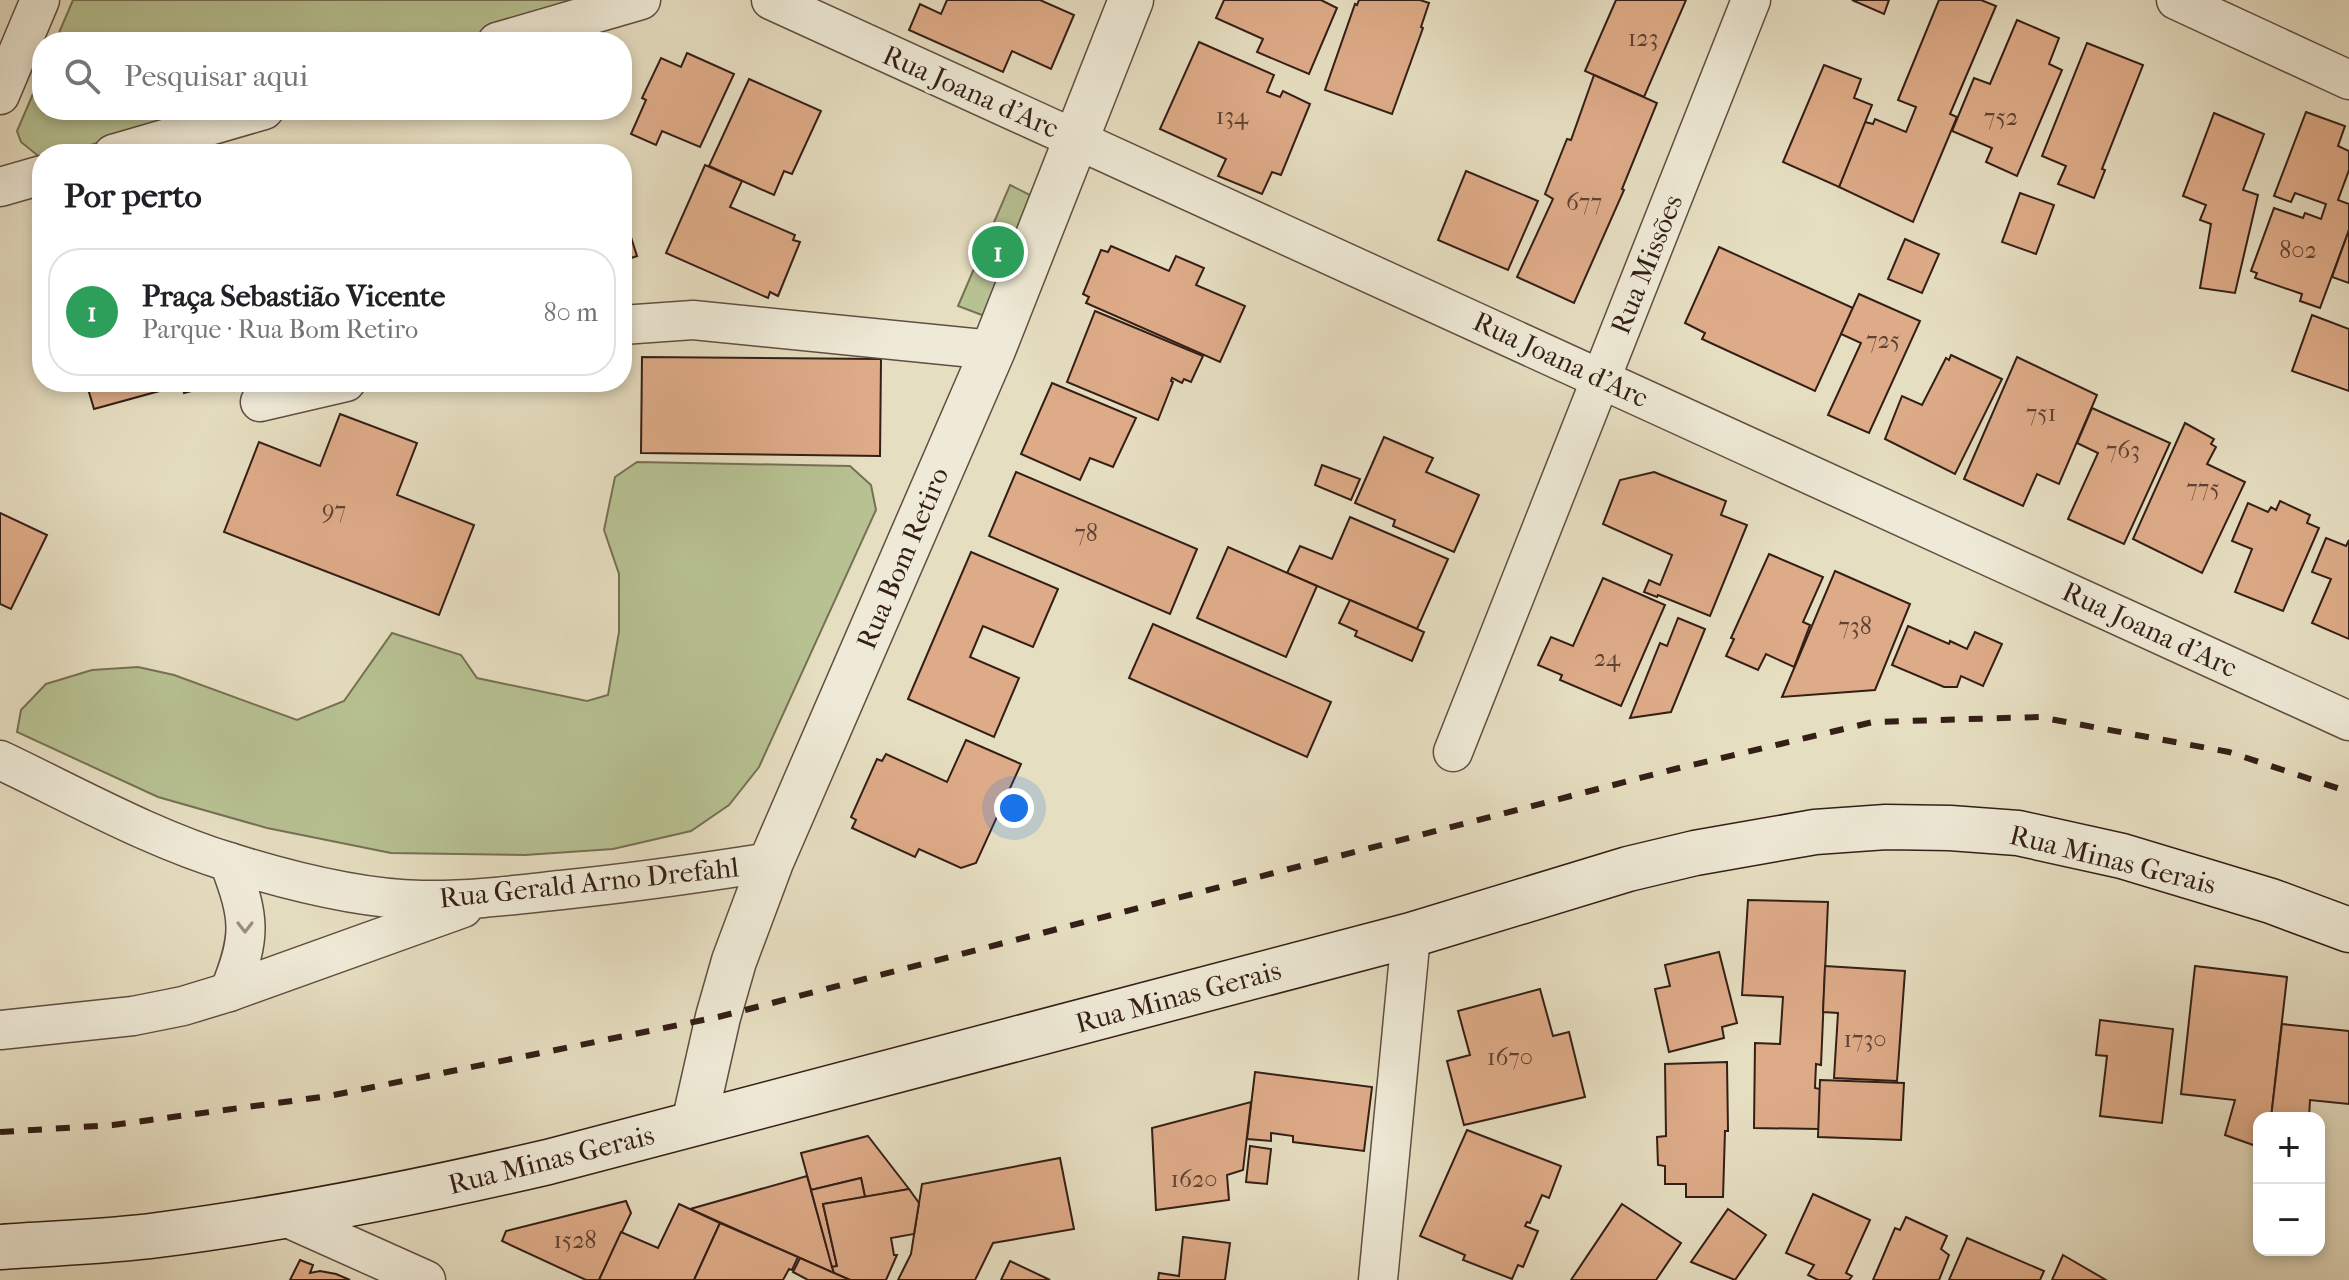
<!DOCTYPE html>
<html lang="pt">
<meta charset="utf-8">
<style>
:root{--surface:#fff;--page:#f6f6f6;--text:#202124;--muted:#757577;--line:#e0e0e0;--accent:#7c3aed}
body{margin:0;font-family:"IM FELL French Canon",serif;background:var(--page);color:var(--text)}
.controls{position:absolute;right:24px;bottom:24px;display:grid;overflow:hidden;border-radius:16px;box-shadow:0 4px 12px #0003}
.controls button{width:72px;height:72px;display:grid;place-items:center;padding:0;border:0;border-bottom:2px solid var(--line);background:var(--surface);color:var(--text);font:40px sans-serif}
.you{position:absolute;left:1014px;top:808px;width:28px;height:28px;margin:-20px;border:6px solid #fff;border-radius:50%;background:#1a73e8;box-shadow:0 0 0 12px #1a73e833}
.badge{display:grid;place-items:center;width:52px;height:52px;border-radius:50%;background:var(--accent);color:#fff;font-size:26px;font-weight:700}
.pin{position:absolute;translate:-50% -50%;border:4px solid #fff;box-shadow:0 2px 8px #0006}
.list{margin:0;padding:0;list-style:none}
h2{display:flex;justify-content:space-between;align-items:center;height:104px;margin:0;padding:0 32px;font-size:34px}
h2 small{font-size:26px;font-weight:400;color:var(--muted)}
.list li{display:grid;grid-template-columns:52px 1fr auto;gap:24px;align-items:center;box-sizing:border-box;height:128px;margin:0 16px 16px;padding:0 16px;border:2px solid var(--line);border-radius:32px}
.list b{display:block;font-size:30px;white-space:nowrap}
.list p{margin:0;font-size:26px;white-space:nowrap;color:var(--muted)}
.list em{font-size:26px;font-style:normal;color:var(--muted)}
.icon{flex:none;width:44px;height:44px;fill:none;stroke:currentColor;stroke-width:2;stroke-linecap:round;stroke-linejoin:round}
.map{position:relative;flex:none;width:2349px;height:1280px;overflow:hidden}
.search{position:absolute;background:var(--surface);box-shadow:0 4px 12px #0003;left:32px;top:32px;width:600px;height:88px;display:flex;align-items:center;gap:20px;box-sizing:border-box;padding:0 28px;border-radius:32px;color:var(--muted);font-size:30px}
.panel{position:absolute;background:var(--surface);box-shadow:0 4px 12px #0003;left:32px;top:144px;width:600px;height:248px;border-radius:32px}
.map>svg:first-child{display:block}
.green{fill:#b7c192;stroke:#767054;stroke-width:2}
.building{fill:#deab88;stroke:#341e16;stroke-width:2}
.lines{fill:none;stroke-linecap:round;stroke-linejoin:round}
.minor-casing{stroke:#604e41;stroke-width:41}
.tertiary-casing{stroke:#604e41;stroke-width:47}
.secondary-casing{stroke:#341e16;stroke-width:47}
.minor{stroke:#efead7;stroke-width:38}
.tertiary{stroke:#efead7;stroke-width:44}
.secondary{stroke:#efead7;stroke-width:44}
.rail{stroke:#341e16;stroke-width:6;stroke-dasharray:14 14;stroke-linecap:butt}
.oneway{stroke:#9b8e80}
.labels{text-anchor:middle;stroke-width:8;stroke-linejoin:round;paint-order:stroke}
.number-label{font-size:24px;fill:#5e4132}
.street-label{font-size:28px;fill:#341e16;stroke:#efead7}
</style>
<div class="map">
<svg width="2349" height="1280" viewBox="0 0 2349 1280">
<rect width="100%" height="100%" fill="#e6dec1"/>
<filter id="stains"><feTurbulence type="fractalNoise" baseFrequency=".0025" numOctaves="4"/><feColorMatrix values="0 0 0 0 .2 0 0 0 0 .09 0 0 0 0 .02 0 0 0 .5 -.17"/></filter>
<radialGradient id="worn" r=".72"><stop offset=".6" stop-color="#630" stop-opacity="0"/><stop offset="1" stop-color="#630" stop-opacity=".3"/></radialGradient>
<g class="green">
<path d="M73 0H595L449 42H55Z"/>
<path d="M42 73V110H212L59 154H42V159L21 142 17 131Z"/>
<path d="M1010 185 1036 198 987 317 958 306Z"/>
<path d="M637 462 850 466 871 485 876 510 759 767 729 805 691 831 613 849 525 855 391 853 267 828 158 797 17 732 21 710 46 684 92 670 138 667 174 675 297 720 344 701 392 633 461 655 477 678 587 701 608 695 619 632V574L604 530 615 477Z"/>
</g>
<g class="building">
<path d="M947 0H1040L1074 15 1051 69 1012 51 1003 72 909 30 920 4 941 14Z"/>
<path d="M1224 0H1321L1337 8 1309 74 1257 52 1263 39 1216 18Z"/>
<path d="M1359 0H1420L1429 3 1421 27 1423 28 1392 114 1325 90 1355 4 1357 5Z"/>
<path d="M1616 0H1686L1644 97 1585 71Z"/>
<path d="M1852 0H1889L1884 14Z"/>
<path d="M1939 0H1981L1996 6 1950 114 1957 117 1913 222 1839 187 1865 122 1873 124 1875 119 1906 132 1916 107 1898 100Z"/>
<path d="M2017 20 2059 38 2049 64 2062 70 2017 176 1986 162 1992 148 1952 131 1974 78 1990 84Z"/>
<path d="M1199 42 1274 75 1267 92 1280 97 1283 91 1310 104 1281 175 1272 172 1262 194 1218 176 1226 159 1160 129Z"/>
<path d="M2087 43 2143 65 2102 169 2105 170 2094 198 2058 184 2066 166 2042 156Z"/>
<path d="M687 53 734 74 700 147 662 131 656 145 631 134 646 100 642 98 661 58 681 67Z"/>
<path d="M1824 65 1861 79 1854 98 1872 105 1839 187 1783 162Z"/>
<path d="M1594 75 1657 103 1622 189 1624 190 1574 303 1517 277 1553 199 1545 194 1567 139 1571 140Z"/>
<path d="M749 79 821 111 792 174 784 171 774 195 709 166Z"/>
<path d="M2306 112 2345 126 2338 146 2349 151V170L2338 200 2349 204V230L2320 308 2300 301 2302 294 2255 278 2257 273 2251 271 2274 208 2303 218 2305 213 2321 219 2326 204 2295 193 2291 202 2274 196Z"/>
<path d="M2214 113 2264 134 2243 190 2258 195 2235 293 2200 288 2211 224 2200 220 2206 205 2183 196Z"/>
<path d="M705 165 742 181 730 207 795 235 793 240 800 242 778 296 770 292 768 298 666 253Z"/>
<path d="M1466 171 1538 201 1508 270 1438 240Z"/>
<path d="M2020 193 2054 205 2036 254 2002 242Z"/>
<path d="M622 209 637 256 622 261Z"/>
<path d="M2349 230V283L2332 277Z"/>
<path d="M1905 239 1939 254 1922 293 1888 279Z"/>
<path d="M1111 246 1169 271 1176 256 1204 268 1196 285 1245 306 1220 362 1086 303 1089 297 1083 294 1101 250 1108 252Z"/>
<path d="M1719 247 1853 308 1815 391 1702 339 1705 333 1685 323Z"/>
<path d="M1859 294 1920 321 1869 433 1828 415 1861 343 1841 334Z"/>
<path d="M1095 311 1203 356 1191 382 1184 379 1182 383 1172 378 1171 381 1173 382 1158 420 1067 382Z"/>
<path d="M2312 315 2349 329V391L2292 371Z"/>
<path d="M1951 355 2002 379 1955 474 1885 439 1902 396 1922 405 1946 358 1949 360Z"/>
<path d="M642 357 881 359 880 456 641 453Z"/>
<path d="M2017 357 2097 395 2059 484 2037 474 2023 506 1964 479Z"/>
<path d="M86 382H172L174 387 94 409Z"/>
<path d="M181 382H225L184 393Z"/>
<path d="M1052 383 1136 418 1113 467 1090 458 1080 480 1021 454Z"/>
<path d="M2092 408 2170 443 2124 544 2068 519 2098 453 2077 443Z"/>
<path d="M340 414 417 443 397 495 474 525 439 615 224 532 259 442 320 466Z"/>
<path d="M2185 423 2214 439 2211 444 2216 447 2207 464 2245 482 2202 573 2133 539Z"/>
<path d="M1384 437 1433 458 1426 472 1479 495 1454 552 1393 526 1395 520 1355 503Z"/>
<path d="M1322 465 1360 479 1351 500 1315 485Z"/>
<path d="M1016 472 1197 549 1170 614 989 536Z"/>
<path d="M1654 472 1726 501 1721 515 1747 525 1710 616 1658 595 1657 597 1644 592 1649 580 1660 585 1672 555 1603 524 1620 480Z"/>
<path d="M2280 501 2310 515 2307 523 2319 528 2283 611 2235 592 2252 549 2232 541 2248 503 2268 512 2271 507 2276 510Z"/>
<path d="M0 513 47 535 11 609 0 604Z"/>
<path d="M1350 517 1448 559 1417 629 1287 573 1300 546 1332 559Z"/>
<path d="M2326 538 2346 546 2349 540V639L2312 623 2331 579 2312 572Z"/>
<path d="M1228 547 1317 586 1286 657 1197 618Z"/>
<path d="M971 552 1058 589 1033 647 983 626 970 657 1019 678 994 737 908 699Z"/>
<path d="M1769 554 1823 577 1803 622 1810 625 1794 667 1766 654 1758 670 1726 656 1734 639 1731 638Z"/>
<path d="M1835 571 1910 604 1875 690 1782 697Z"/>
<path d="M1603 578 1665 605 1621 706 1560 680 1562 675 1538 665 1551 637 1573 646Z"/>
<path d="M1350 600 1424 632 1412 661 1355 636 1357 631 1339 623Z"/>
<path d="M1678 618 1705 629 1671 712 1630 718 1660 643 1667 646Z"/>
<path d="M1153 624 1331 702 1307 757 1129 678Z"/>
<path d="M1908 626 1949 644 1950 641 1967 649 1975 632 2002 644 1983 686 1961 676 1957 687H1944L1892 665Z"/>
<path d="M966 740 1021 764 976 863 961 868 919 849 915 857 852 828 856 820 851 817 877 759 882 761 886 754 947 782Z"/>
<path d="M1748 900 1828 902 1821 1065 1816 1064 1815 1088 1820 1089 1819 1129 1754 1128 1755 1043 1780 1044 1783 997 1742 995Z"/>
<path d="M1719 952 1737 1023 1722 1027 1724 1038 1669 1052 1655 989 1670 986 1665 965Z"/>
<path d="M1825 966 1905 971 1897 1081 1834 1078 1838 1013 1823 1012Z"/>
<path d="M2195 966 2287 977 2271 1118H2259V1147L2225 1135 2235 1100 2181 1094Z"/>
<path d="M1540 989 1553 1036 1569 1032 1585 1097 1464 1125 1447 1061 1470 1055 1458 1011Z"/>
<path d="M2100 1020 2173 1029 2162 1123 2100 1116 2107 1056 2096 1055Z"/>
<path d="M2282 1024 2349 1031V1104L2310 1100 2309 1118H2271Z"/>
<path d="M1727 1062 1728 1131H1725L1723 1197H1686V1184H1665V1166L1658 1165 1657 1137 1666 1136 1665 1064Z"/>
<path d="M1255 1072 1372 1087 1364 1151 1293 1142V1136L1271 1133V1141L1247 1139Z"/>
<path d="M1820 1080 1904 1083 1901 1140 1818 1137Z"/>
<path d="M1251 1102 1243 1170 1227 1175 1229 1200 1156 1210 1152 1128Z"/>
<path d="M1467 1130 1561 1166 1549 1198 1542 1195 1530 1223 1527 1222 1525 1226 1538 1231 1523 1267 1518 1265 1512 1279 1463 1260 1465 1255 1420 1236Z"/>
<path d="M868 1136 909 1189 865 1197 861 1178 811 1190 801 1153Z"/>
<path d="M1250 1146 1271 1149 1267 1184 1246 1182Z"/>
<path d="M1060 1158 1074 1229 993 1243 975 1280H898L911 1254 922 1184Z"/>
<path d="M807 1176 834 1273 690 1209Z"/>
<path d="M861 1178 865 1197 823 1204 837 1266 832 1267 811 1190Z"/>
<path d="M909 1189 919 1203 914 1234 891 1238 894 1255H897L886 1280H850L834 1273 832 1267 837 1266 823 1204Z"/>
<path d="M1813 1194 1870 1220 1846 1273 1852 1276 1849 1280H1818L1808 1275 1814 1265 1786 1253Z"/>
<path d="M626 1201 631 1213 599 1280H586L502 1241 506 1231Z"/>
<path d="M679 1204 720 1223 694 1280H599L621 1232 658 1248Z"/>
<path d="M1622 1204 1681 1243 1656 1280H1571Z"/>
<path d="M1728 1209 1766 1235 1735 1280 1691 1262Z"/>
<path d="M1906 1217 1947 1236 1941 1249 1949 1255 1939 1280H1873L1895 1228 1900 1230Z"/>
<path d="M720 1223 798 1257 792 1270 789 1269 783 1280H694Z"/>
<path d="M1183 1237 1230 1243 1225 1280H1158L1159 1273 1179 1276Z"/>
<path d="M1967 1238 2044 1271 2040 1280H1949Z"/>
<path d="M2063 1255 2106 1280H2052Z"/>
<path d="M800 1258 834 1273 850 1280H808L793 1272Z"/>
<path d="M300 1260 313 1265 310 1273 320 1271 336 1274 350 1280H290Z"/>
<path d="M1010 1261 1050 1280H1001Z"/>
</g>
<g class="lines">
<g class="minor-casing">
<g id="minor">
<path d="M771 0 2349 721"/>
<path d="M2176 0 2349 80"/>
<path d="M497 42 641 0"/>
<path d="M0 95 40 0"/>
<path d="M113 154 264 110"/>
<path d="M0 187 42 175"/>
<path d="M622 325 693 320 993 350"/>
<path d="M260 402 346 382"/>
<path d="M1453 752 1751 0"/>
<path d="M0 760C76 796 152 839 232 863 290 881 362 899 422 900 469 901 515 895 561 890 632 883 701 873 771 862"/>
<path d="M229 862C250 918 252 936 229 992"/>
<path d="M0 1030 133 1016 183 1006 229 992 463 908"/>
<path d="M283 1216 426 1280"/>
<path d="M1378 1280 1411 935"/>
</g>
</g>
<g class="tertiary-casing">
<path id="tertiary" d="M694 1123 718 1017 734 961 771 862 993 350 1131 0"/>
</g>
<g class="secondary-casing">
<path id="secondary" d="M0 1247C53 1243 106 1242 158 1235 289 1218 419 1192 548 1162L1411 935 1628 869 1695 853 1815 832 1886 827 1950 828 2018 833 2122 856 2271 901 2349 930"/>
</g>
<use href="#minor" class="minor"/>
<use href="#tertiary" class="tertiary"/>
<use href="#secondary" class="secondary"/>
<path class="rail" d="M0 1132 113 1125 329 1096 718 1017 1675 769 1873 722 2039 717 2229 752 2349 792"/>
</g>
<defs><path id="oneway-chevron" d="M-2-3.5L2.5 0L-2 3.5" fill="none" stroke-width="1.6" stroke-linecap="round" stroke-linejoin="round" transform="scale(2)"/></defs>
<use class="oneway" href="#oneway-chevron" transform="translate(245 927) rotate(90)"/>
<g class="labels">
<g class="number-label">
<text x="1643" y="46">123</text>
<text x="1232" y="124">134</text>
<text x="2001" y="125">752</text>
<text x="1584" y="210">677</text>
<text x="2298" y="258">802</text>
<text x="1883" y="348">725</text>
<text x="2041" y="421">751</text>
<text x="2123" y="458">763</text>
<text x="2203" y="496">775</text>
<text x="334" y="518">97</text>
<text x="1086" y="541">78</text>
<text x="1855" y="634">738</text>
<text x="1607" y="666">24</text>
<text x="1865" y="1047">1730</text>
<text x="1510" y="1065">1670</text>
<text x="1194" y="1187">1620</text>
<text x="575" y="1248">1528</text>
</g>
<g class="street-label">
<text transform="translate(971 91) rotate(24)" y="10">Rua Joana d'Arc</text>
<text transform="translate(1646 264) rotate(-68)" y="10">Rua Missões</text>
<text transform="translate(1561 359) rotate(25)" y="10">Rua Joana d'Arc</text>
<text transform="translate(902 558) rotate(-67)" y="10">Rua Bom Retiro</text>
<text transform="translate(2150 629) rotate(25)" y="10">Rua Joana d'Arc</text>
<text transform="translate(2113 859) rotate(14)" y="10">Rua Minas Gerais</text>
<text transform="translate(589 882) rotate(-6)" y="10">Rua Gerald Arno Drefahl</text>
<text transform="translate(1178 996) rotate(-15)" y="10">Rua Minas Gerais</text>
<text transform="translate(551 1159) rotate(-14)" y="10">Rua Minas Gerais</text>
</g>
</g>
<rect width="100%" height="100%" filter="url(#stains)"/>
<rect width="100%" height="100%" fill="url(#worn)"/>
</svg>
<div class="controls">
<button>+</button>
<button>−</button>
</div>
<div class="you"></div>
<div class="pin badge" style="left:998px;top:252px;background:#2e9e5b">1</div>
<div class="search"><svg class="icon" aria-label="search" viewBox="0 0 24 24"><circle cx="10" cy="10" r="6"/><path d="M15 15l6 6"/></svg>Pesquisar aqui</div>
<section class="panel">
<h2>Por perto<small></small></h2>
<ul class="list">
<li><span class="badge" style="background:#2e9e5b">1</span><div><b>Praça Sebastião Vicente</b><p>Parque · Rua Bom Retiro</p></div><em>80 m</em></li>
</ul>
</section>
</div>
